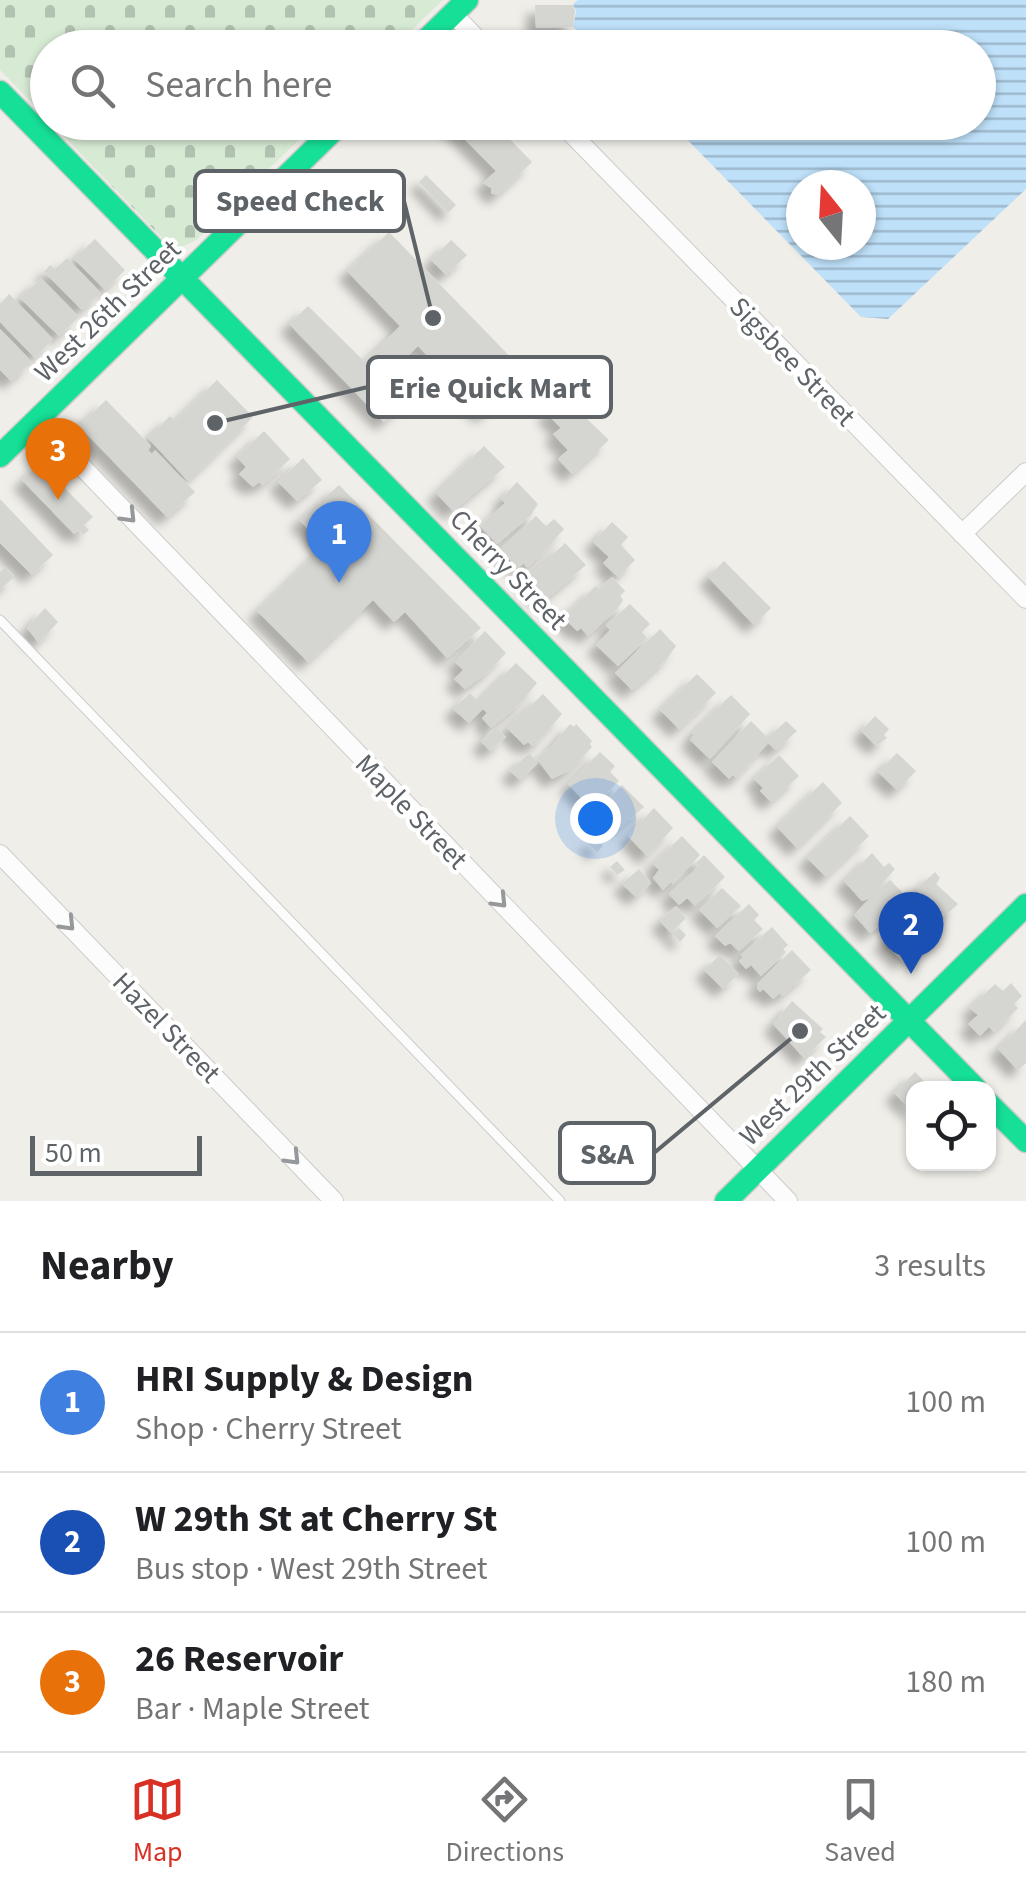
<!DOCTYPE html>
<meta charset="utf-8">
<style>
:root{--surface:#fff;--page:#f2f2f2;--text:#202124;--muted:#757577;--line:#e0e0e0;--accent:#d93025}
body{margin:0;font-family:"Source Sans 3",sans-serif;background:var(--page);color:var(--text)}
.controls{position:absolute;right:30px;bottom:30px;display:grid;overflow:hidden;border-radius:20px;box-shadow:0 2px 8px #0004}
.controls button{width:90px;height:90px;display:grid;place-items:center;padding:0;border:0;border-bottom:2px solid var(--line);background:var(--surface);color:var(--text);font:50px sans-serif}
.compass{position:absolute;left:786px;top:170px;width:90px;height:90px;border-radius:50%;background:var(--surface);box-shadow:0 2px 8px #0004;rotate:342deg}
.scale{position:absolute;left:30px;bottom:25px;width:172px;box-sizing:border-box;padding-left:10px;border:5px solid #5e6368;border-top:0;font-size:28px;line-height:35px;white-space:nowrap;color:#5e6368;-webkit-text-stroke:8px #fff;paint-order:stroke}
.you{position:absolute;left:595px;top:818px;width:35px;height:35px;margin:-25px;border:8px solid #fff;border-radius:50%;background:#1a73e8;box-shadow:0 0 0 15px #1a73e833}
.badge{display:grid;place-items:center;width:65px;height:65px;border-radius:50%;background:var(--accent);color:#fff;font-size:32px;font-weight:700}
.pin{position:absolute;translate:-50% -82px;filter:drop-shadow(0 2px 5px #0008)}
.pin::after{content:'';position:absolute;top:52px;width:35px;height:30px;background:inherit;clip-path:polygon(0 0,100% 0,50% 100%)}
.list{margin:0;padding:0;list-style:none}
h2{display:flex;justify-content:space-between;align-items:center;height:130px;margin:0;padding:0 40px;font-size:42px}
h2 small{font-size:32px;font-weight:400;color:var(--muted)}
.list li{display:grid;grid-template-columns:65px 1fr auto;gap:30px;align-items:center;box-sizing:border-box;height:140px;padding:0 40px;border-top:2px solid var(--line)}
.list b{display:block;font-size:38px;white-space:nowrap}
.list p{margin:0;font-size:32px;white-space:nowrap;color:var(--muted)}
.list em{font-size:32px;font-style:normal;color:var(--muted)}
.icon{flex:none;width:55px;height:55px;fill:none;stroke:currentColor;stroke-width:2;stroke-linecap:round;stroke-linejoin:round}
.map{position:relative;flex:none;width:1026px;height:1201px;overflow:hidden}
.search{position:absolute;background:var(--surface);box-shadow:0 2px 8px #0004;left:30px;right:30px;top:30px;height:110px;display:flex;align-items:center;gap:25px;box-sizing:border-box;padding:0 35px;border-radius:55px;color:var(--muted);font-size:38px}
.sheet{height:550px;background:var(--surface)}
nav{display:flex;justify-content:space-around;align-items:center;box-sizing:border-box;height:140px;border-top:2px solid var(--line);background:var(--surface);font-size:28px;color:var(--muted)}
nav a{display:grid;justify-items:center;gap:5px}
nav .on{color:var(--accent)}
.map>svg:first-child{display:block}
.cemetery{fill:url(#cemetery-stones)}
.water{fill:url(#water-rules);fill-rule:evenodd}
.building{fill:#d5d5d2;filter:url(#shadow)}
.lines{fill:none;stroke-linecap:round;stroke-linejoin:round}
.lane-casing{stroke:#cccccb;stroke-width:11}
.street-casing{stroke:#cccccb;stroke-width:20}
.fast-casing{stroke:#cbcbca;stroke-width:25}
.lane{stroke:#fdfcfc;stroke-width:9}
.street{stroke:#fdfcfc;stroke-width:18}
.fast{stroke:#16e098;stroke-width:22}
.oneway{stroke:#96999c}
.labels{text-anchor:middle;stroke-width:8;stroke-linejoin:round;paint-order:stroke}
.street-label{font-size:28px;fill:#5e6368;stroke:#fff}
.leader{fill:none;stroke:#5e6368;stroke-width:4}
.callout-dot{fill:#5e6368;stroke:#fff;stroke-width:4}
.callout{fill:#fff;stroke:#5e6368;stroke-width:4}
.callout-label{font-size:30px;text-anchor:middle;font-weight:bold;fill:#5e6368}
</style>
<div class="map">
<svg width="1026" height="1201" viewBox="0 0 1026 1201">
<defs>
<pattern id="cemetery-stones" width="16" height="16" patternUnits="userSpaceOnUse" patternTransform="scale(2.5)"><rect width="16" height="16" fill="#d7ebd4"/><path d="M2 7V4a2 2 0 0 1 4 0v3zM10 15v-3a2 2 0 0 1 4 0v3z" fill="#b2c2b0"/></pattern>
<pattern id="water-rules" width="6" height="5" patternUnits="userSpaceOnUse" patternTransform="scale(2.5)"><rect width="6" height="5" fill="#bee0f8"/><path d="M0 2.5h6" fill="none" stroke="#9eb9cd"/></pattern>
<filter id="shadow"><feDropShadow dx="-9" dy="9" stdDeviation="5" flood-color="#0004"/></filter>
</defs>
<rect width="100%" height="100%" fill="#efeee9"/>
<g class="cemetery">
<path d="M0 0H443L394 47 48 48 47 118 0 70Z"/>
<path d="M51 123H316L196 240 180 248 167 243Z"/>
</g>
<path class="water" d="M578 0H1026V189L888 319 861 317 671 123 978 122V48L596 47 573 27 576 12 573 4ZM801 185H861V245H801Z"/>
<g class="building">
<path d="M535 5H573L575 12 573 27 536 28Z"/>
<path d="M448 122H493L532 162 498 195 491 193V188L483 183 496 171Z"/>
<path d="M426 175 456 205 448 213 419 182Z"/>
<path d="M389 232 527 374 484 415 418 346 383 380 404 405 384 422 289 324 308 306 364 361 376 350 400 326 347 271Z"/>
<path d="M95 239 125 270 105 290 74 259Z"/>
<path d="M451 240 467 255 446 275 431 260Z"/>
<path d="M67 258 101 293 82 310 44 272 50 265 55 269Z"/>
<path d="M41 278 79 317 59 336 20 298Z"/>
<path d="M9 294 53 339 35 358 0 322V304Z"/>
<path d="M0 329 32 362 11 381 0 370Z"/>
<path d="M217 380 253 417 188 481 148 438 170 416 175 421Z"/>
<path d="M564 397 609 440 572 474 558 459 568 450 553 434 561 428 546 413Z"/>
<path d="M106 400 151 446 148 450 152 454 155 450 195 492 167 517 79 426Z"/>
<path d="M264 431 290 459 263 485 259 482 253 487 239 474 246 467 237 457Z"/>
<path d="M484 446 505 467 453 511 436 493Z"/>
<path d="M303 458 322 480 297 501 278 482Z"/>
<path d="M40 463 93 517 84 525 89 530 83 535 79 530 74 534 22 480Z"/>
<path d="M517 482 538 504 531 515 497 544 480 526 505 503 501 499Z"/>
<path d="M339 485 481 628 447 658 405 612 394 622 373 600 308 662 257 611 348 523 345 521 322 543 299 520Z"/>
<path d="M0 499 53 555 32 575 0 543Z"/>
<path d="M536 516 546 526 554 519 564 529 542 554 527 567 524 563 518 568 500 549Z"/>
<path d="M612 522 628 537 621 545 635 560 618 577 603 563 609 557 593 542Z"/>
<path d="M565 543 586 565 544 601 525 581Z"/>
<path d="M724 561 771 608 754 625 708 577Z"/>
<path d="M5 567 14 577 0 590V572Z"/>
<path d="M612 577 625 591 620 596 623 600 618 608 588 636 581 628 577 631 563 617 596 586 599 589Z"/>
<path d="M630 604 650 624 642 632 647 638 618 666 596 645 610 630 606 625Z"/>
<path d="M45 608 58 622 39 643 27 628Z"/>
<path d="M660 629 676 646 665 661 632 690 615 673Z"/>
<path d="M485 631 506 653 488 672 465 689 454 679 463 670 455 662Z"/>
<path d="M516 663 537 683 519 705 491 728 482 718 487 713 483 709 469 723 453 709 470 693 478 701Z"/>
<path d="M697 674 716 693 679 729 660 710Z"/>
<path d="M543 694 562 714 538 742 532 746 528 742 524 745 507 728Z"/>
<path d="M731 695 750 714 710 759 690 740 694 735 692 733Z"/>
<path d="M875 716 889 729 884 735 887 738 876 746 861 731Z"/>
<path d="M751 721 768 738 786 721 797 731 776 750 768 743 737 778 733 775 729 779 712 762Z"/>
<path d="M570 724 574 727 576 724 592 741 590 744 592 747 570 770 552 779 536 758 551 747Z"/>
<path d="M496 727 506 737 490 751 481 741Z"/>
<path d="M600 752 615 766 610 772 619 781 591 808 568 784Z"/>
<path d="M529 753 538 763 520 780 510 771Z"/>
<path d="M897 753 916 771 897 790 878 772Z"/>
<path d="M779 755 799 776 771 802 760 791 763 788 754 779Z"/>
<path d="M823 782 842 803 797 848 777 827Z"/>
<path d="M622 785 644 807 620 828 600 808Z"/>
<path d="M654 808 673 828 647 856 628 836Z"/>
<path d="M850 816 869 836 826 877 807 858Z"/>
<path d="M682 836 700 855 673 884 671 882 663 890 653 878 659 870 653 864Z"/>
<path d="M595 837 603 846 597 852 588 844Z"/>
<path d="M872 853 884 867 889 863 895 869 872 895 890 880 912 902 891 922 888 919 870 933 854 915 870 898 862 901 844 881Z"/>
<path d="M704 855 725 877 695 906 687 898 679 905 669 894 699 866 696 863Z"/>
<path d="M617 861 625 870 617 875 610 867Z"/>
<path d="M639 869 651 883 636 897 622 884Z"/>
<path d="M935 872 940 878 936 884 958 904 944 917 915 890Z"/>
<path d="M722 888 741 906 717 928 699 910Z"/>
<path d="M923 902 943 923 903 962 882 941Z"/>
<path d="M749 904 759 915 754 920 763 929 739 951 730 943 725 946 715 936Z"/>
<path d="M676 906 686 918 671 933 660 921Z"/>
<path d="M772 927 788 945 783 949 786 952 761 976 751 965 746 969 739 961 743 957 741 955Z"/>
<path d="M679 928 686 935 680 942 672 934Z"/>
<path d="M792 950 811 970 782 996 780 993 773 999 763 989 760 992 757 988V984Z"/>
<path d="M720 955 739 974 723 989 704 970Z"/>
<path d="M1011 983 1022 996 1014 1004 1018 1008 994 1032 989 1027 980 1036 968 1024 978 1015 970 1008 995 984 1003 991Z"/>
<path d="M792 1001 823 1029 820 1032 826 1037 804 1058 773 1024Z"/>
<path d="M1026 1020V1063L1018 1070 998 1049Z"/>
<path d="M915 1072 931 1088H914V1113L894 1093Z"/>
</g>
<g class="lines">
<g class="lane-casing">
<path id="lane" d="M0 620 560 1201"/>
</g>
<g class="street-casing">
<g id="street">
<path d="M453 14 486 48"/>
<path d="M560 122 1026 599"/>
<path d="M37 420 788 1201"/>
<path d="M962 534 1026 472"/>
<path d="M0 854 334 1201"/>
</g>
</g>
<g class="fast-casing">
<g id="fast">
<path d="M418 48 467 0"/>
<path d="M0 92 975 1088"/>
<path d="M0 456 342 122"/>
<path d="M988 1103 1026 1141"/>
<path d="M726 1201 1026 905"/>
</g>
</g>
<use href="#lane" class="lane"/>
<use href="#street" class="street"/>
<use href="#fast" class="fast"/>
</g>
<defs><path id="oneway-chevron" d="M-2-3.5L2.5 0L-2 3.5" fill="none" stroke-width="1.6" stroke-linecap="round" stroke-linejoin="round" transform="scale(2.5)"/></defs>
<g class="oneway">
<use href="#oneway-chevron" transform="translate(129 516) rotate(46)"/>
<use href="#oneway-chevron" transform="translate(500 901) rotate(46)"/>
<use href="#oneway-chevron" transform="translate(68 924) rotate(46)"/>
<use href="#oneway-chevron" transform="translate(293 1158) rotate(46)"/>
</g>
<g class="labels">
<g class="street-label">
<text transform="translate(107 310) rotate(-44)" y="10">West 26th Street</text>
<text transform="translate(793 361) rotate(46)" y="10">Sigsbee Street</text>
<text transform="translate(509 569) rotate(46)" y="10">Cherry Street</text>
<text transform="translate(412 811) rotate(46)" y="10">Maple Street</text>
<text transform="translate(167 1027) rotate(46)" y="10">Hazel Street</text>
<text transform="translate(812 1074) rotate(-44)" y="10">West 29th Street</text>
</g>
</g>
<path class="leader" d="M433 318L404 201M215 423L368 387M800 1031L654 1153"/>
<g class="callout-dot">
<circle cx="433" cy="318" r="10"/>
<circle cx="215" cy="423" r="10"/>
<circle cx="800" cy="1031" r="10"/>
</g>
<g class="callout">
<rect x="195" y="171" width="209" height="60" rx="10"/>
<rect x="368" y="357" width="243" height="60" rx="10"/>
<rect x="560" y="1123" width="94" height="60" rx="10"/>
</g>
<g class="callout-label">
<text x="300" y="211">Speed Check</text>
<text x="490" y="398">Erie Quick Mart</text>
<text x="607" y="1164">S&amp;A</text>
</g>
</svg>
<div class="controls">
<button><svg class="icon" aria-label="locate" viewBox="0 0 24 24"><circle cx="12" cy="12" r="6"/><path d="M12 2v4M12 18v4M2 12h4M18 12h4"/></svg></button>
</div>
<svg class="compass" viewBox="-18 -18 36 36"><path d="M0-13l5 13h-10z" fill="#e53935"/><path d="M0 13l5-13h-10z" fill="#757577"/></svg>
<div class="scale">50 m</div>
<div class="you"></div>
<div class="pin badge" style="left:339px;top:583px;background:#3f7fe0">1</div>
<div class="pin badge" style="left:911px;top:974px;background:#1a4fb4">2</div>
<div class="pin badge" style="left:58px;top:500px;background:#e8710a">3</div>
<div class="search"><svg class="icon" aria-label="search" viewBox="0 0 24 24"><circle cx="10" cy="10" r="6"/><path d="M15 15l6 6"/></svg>Search here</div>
</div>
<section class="sheet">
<h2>Nearby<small>3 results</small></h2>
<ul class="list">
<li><span class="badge" style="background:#3f7fe0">1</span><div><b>HRI Supply &amp; Design</b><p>Shop · Cherry Street</p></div><em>100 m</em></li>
<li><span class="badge" style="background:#1a4fb4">2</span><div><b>W 29th St at Cherry St</b><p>Bus stop · West 29th Street</p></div><em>100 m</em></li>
<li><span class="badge" style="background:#e8710a">3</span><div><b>26 Reservoir</b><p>Bar · Maple Street</p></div><em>180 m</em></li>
</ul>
</section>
<nav>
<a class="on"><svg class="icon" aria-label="map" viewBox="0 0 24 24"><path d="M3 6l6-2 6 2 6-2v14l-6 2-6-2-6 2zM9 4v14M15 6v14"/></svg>Map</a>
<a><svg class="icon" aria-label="directions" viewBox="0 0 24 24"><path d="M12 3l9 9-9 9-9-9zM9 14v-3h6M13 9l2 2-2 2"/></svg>Directions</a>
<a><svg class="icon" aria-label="saved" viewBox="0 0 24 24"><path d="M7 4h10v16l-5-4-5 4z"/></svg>Saved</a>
</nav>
